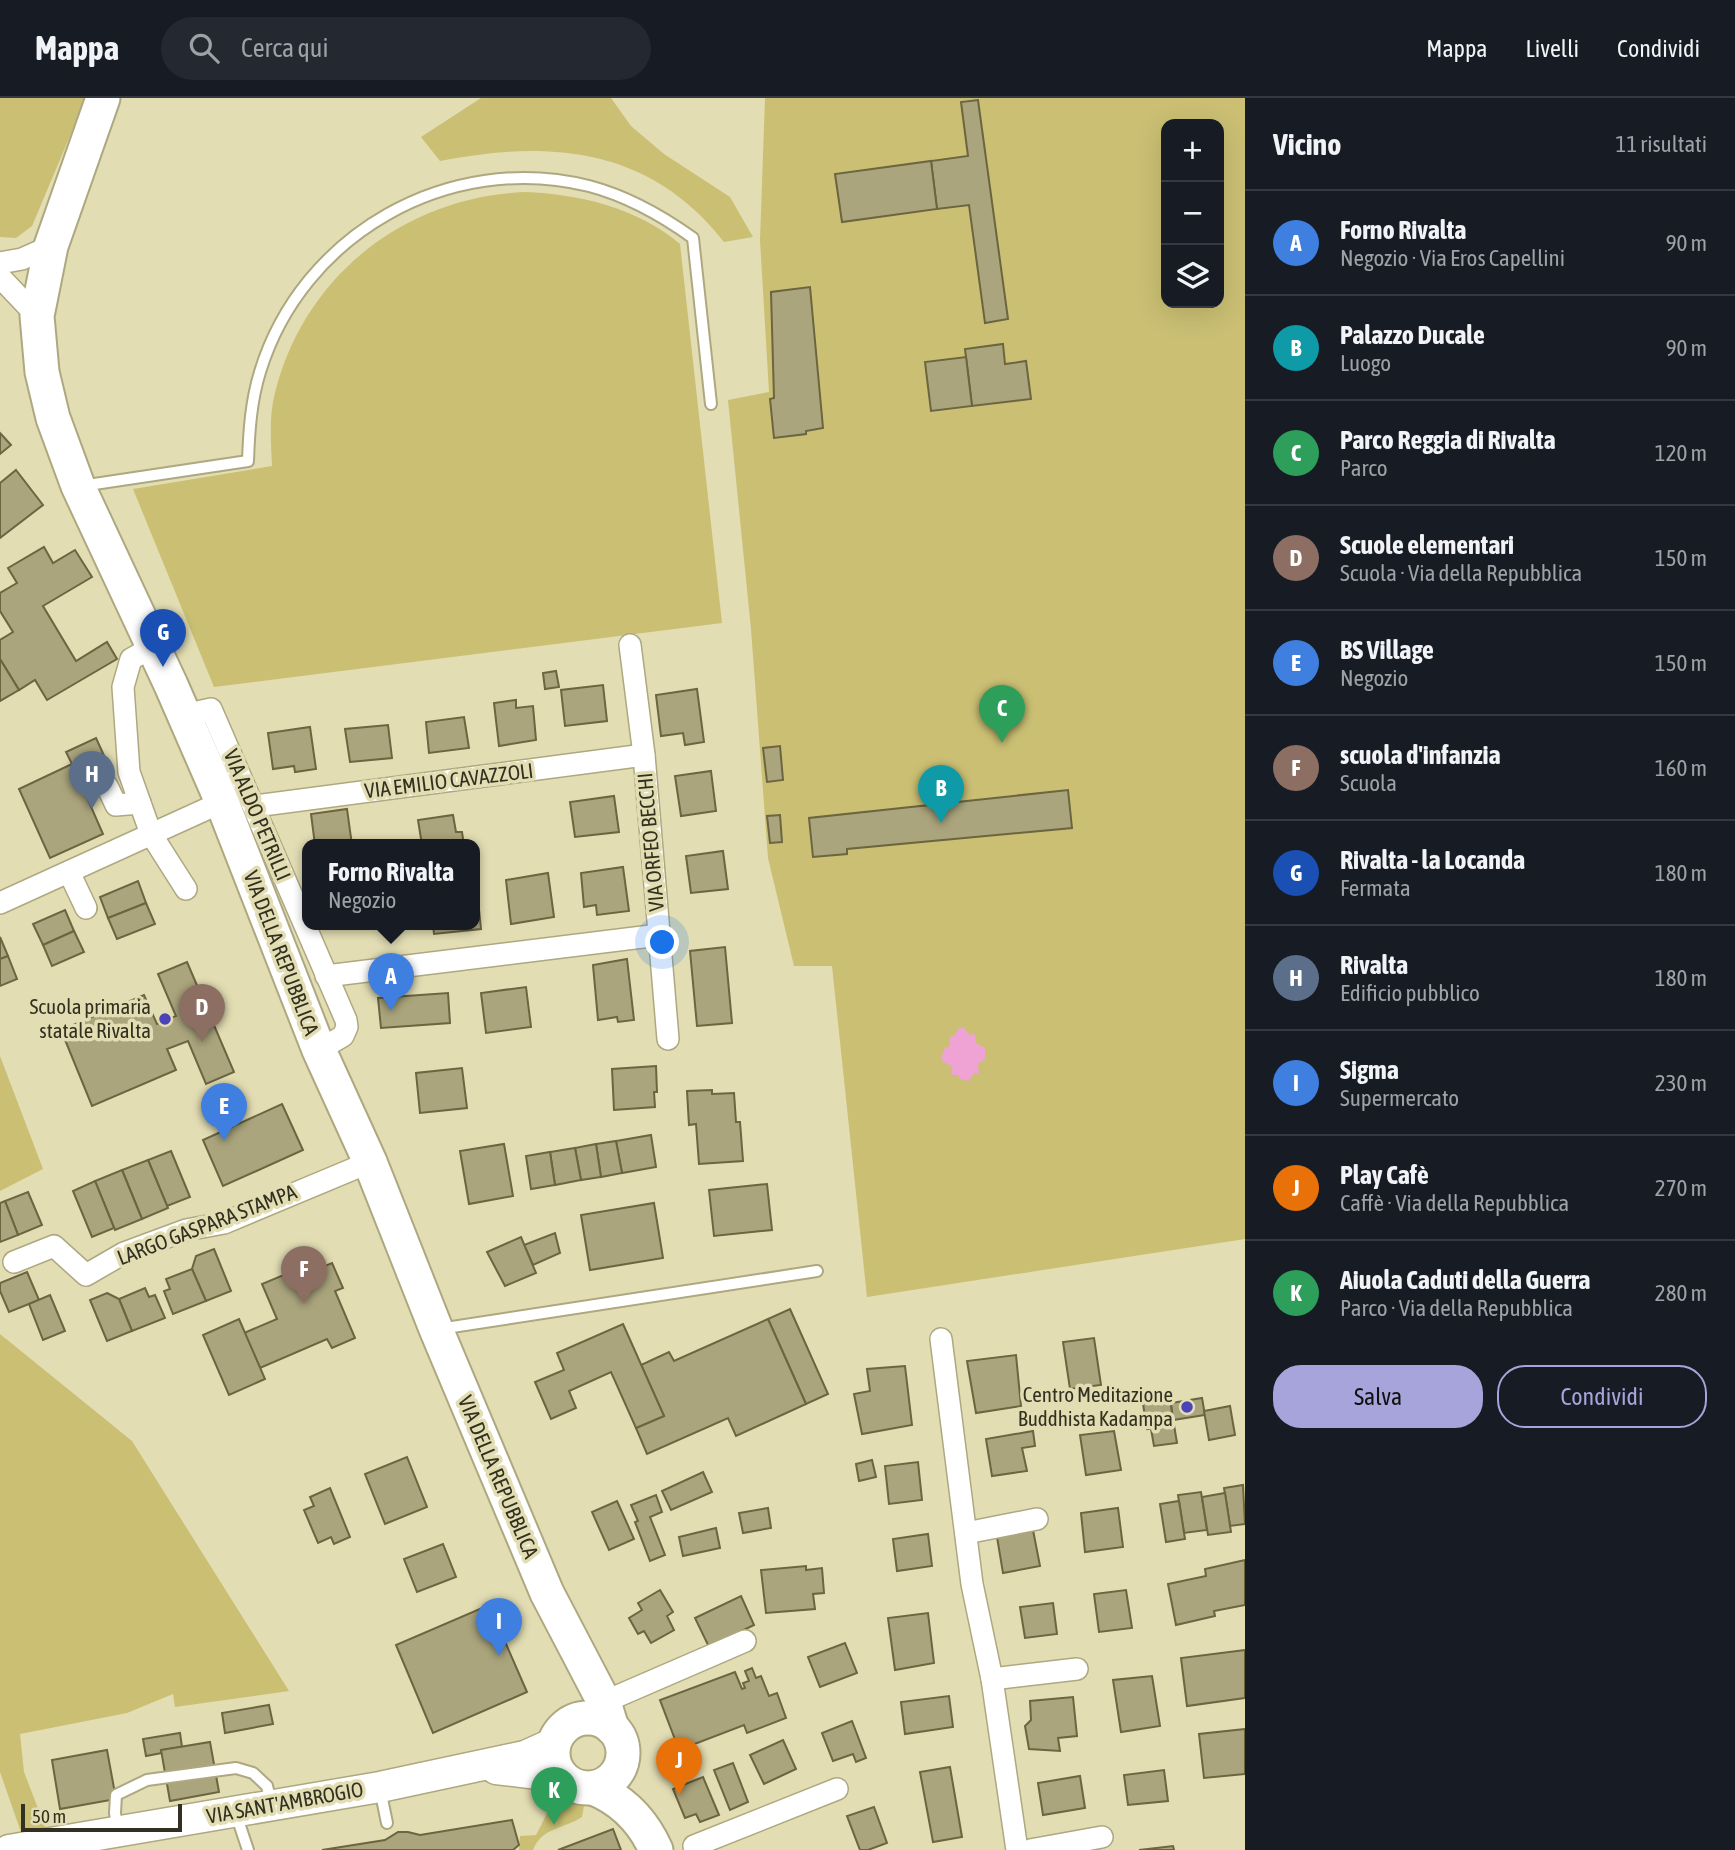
<!DOCTYPE html>
<html lang="it">
<meta charset="utf-8">
<style>
:root{--surface:#171b24;--page:#242831;--text:#f1f3f6;--muted:#9ea1a6;--line:#363941;--accent:#a7a4db}
body{margin:0;font-family:"Asap Condensed",sans-serif;background:var(--page);color:var(--text)}
.controls{position:absolute;right:21px;top:21px;display:grid;overflow:hidden;border-radius:14px;box-shadow:0 7px 28px #0002}
.controls button{width:63px;height:63px;display:grid;place-items:center;padding:0;border:0;border-bottom:2px solid var(--line);background:var(--surface);color:var(--text);font:35px sans-serif}
.scale{position:absolute;left:21px;bottom:18px;width:161px;box-sizing:border-box;padding-left:7px;border:4px solid #323020;border-top:0;font-size:19px;line-height:24px;white-space:nowrap;color:#323020;-webkit-text-stroke:5px #e2ddb3;paint-order:stroke}
.you{position:absolute;left:663px;top:845px;width:24px;height:24px;margin:-18px;border:5px solid #fff;border-radius:50%;background:#1a73e8;box-shadow:0 0 0 10px #1a73e833}
.badge{display:grid;place-items:center;width:46px;height:46px;border-radius:50%;background:var(--accent);color:#fff;font-size:23px;font-weight:700}
.pin{position:absolute;translate:-50% -58px;filter:drop-shadow(0 2px 4px #0008)}
.pin::after{content:'';position:absolute;top:37px;width:24px;height:21px;background:inherit;clip-path:polygon(0 0,100% 0,50% 100%)}
.popup{position:absolute;left:302px;top:741px;width:178px;height:91px;box-sizing:border-box;display:grid;place-content:center;border-radius:14px;background:var(--surface);filter:drop-shadow(0 2px 5px #0005);font-size:23px;white-space:nowrap;color:var(--muted)}
.popup b{font-size:26px;color:var(--text)}
.popup::after{content:'';position:absolute;left:50%;top:100%;margin-left:-14px;border:14px solid transparent;border-top-color:var(--surface)}
.list{margin:0;padding:0;list-style:none}
h2{display:flex;justify-content:space-between;align-items:center;height:91px;margin:0;padding:0 28px;font-size:30px}
h2 small{font-size:23px;font-weight:400;color:var(--muted)}
.list li{display:grid;grid-template-columns:46px 1fr auto;gap:21px;align-items:center;box-sizing:border-box;height:105px;padding:0 28px;border-top:2px solid var(--line)}
.list b{display:block;font-size:26px;white-space:nowrap}
.list p{margin:0;font-size:23px;white-space:nowrap;color:var(--muted)}
.list em{font-size:23px;font-style:normal;color:var(--muted)}
.actions{display:flex;gap:14px;padding:21px 28px}
.actions a{flex:1;padding:16px 0;border:2px solid var(--accent);border-radius:28px;text-align:center;font-size:24px;color:var(--accent)}
.actions .main{background:var(--accent);color:#111}
.icon{flex:none;width:38px;height:38px;fill:none;stroke:currentColor;stroke-width:2;stroke-linecap:round;stroke-linejoin:round}
.map{position:relative;flex:none;width:1245px;height:1752px;overflow:hidden}
header{display:flex;align-items:center;gap:42px;box-sizing:border-box;height:98px;padding:0 35px;background:var(--surface);border-bottom:2px solid var(--line)}
header strong{font-size:33px}
nav{display:flex;gap:38px;margin-inline-start:auto;font-size:24px}
.search{width:490px;height:63px;background:var(--page);display:flex;align-items:center;gap:18px;box-sizing:border-box;padding:0 24px;border-radius:38px;color:var(--muted);font-size:26px}
main{display:flex}
aside{flex:1;background:var(--surface)}
.map>svg:first-child{display:block}
.green{fill:#cabf73;fill-rule:evenodd}
.water{fill:#efa2d4}
.building{fill:#aba57d;stroke:#6b6540;stroke-width:2}
.lines{fill:none;stroke-linecap:round;stroke-linejoin:round}
.lane-casing{stroke:#aea880;stroke-width:14}
.street-casing{stroke:#aea880;stroke-width:24}
.secondary-casing{stroke:#aea880;stroke-width:33}
.primary-casing{stroke:#aea880;stroke-width:37}
.lane{stroke:#fff;stroke-width:10}
.street{stroke:#fff;stroke-width:21}
.secondary{stroke:#fff;stroke-width:30}
.primary{stroke:#fff;stroke-width:33}
.poi-dot{fill:#4d43b9;stroke:#e2ddb3;stroke-width:2.5}
.labels{text-anchor:middle;stroke-width:7;stroke-linejoin:round;paint-order:stroke}
.street-label{font-size:21px;fill:#323020;stroke:#e2ddb3}
.poi-label{font-size:21px;fill:#323020;stroke:#e2ddb3;text-anchor:end}
</style>
<header>
<strong>Mappa</strong>
<div class="search"><svg class="icon" aria-label="search" viewBox="0 0 24 24"><circle cx="10" cy="10" r="6"/><path d="M15 15l6 6"/></svg>Cerca qui</div>
<nav><a>Mappa</a><a>Livelli</a><a>Condividi</a></nav>
</header>
<main>
<div class="map">
<svg width="1245" height="1752" viewBox="0 0 1245 1752">
<rect width="100%" height="100%" fill="#e2ddb3"/>
<g class="green">
<path d="M0 0H86L32 128 16 140 0 139Z"/>
<path d="M481 0H611L631 28 664 56 730 99 753 139 724 144C651 50 551 41 440 63L421 39Z"/>
<path d="M765 0H1245V1141L867 1199 832 868H794L768 760 751 531 728 302 769 294 760 142ZM1166 26H1219V205H1166Z"/>
<path d="M525 94C579 96 638 110 680 146L722 525 214 589 133 391 272 368C271 345 269 321 274 299 302 179 404 99 525 94Z"/>
<path d="M0 958 43 1071 0 1093Z"/>
<path d="M0 1236 132 1343 289 1593 175 1609 173 1596 127 1615 20 1636 24 1674 47 1734 22 1737 0 1674Z"/>
<path d="M560 1701H575L584 1708 582 1719C564 1731 542 1729 533 1752H519L520 1738 536 1737C544 1724 547 1709 560 1701Z"/>
</g>
<path class="water" d="M959 930H964L970 937 975 936 976 945 985 950V961L978 966 979 975H974L969 983 960 981 958 977H952V968L943 964 941 959 945 950 950 948 949 939 954 938Z"/>
<g class="building">
<path d="M978 2 1008 221 985 225 969 107 937 111 931 63 968 58 961 4Z"/>
<path d="M931 63 937 111 842 124 835 76Z"/>
<path d="M810 189 823 330 806 333V336L774 340 770 301 774 300 771 194Z"/>
<path d="M1003 246 1005 266 1026 263 1031 301 972 308 965 251Z"/>
<path d="M966 259 972 308 931 313 925 264Z"/>
<path d="M0 335 11 347 0 356Z"/>
<path d="M16 372 43 407 0 440V385Z"/>
<path d="M44 449 53 465 75 452 92 479 43 508 76 563 107 544 117 561 47 602 35 582 19 592 0 561V542L13 534 0 513V495L17 485 8 470Z"/>
<path d="M0 561 19 592 0 603Z"/>
<path d="M556 573 559 589 545 591 543 575Z"/>
<path d="M603 587 607 623 565 628 561 592Z"/>
<path d="M697 591 704 644 685 647 683 635 661 638 656 597Z"/>
<path d="M516 602V610L533 608 536 642 499 648 494 605Z"/>
<path d="M464 619 469 650 429 655 426 624Z"/>
<path d="M388 627 392 660 350 664 345 631Z"/>
<path d="M310 629 316 671 295 674 294 668 273 671 268 635Z"/>
<path d="M96 640 111 673 81 686 103 736 50 760 19 691 72 666 66 654Z"/>
<path d="M780 648 783 682 767 684 763 650Z"/>
<path d="M711 673 716 713 681 718 675 678Z"/>
<path d="M1068 692 1072 730 847 751V756L813 759 809 720Z"/>
<path d="M614 698 619 734 575 739 570 704Z"/>
<path d="M347 711 352 747H315L311 716Z"/>
<path d="M453 717 456 734H462L464 747H422L418 722Z"/>
<path d="M780 717 782 744 770 745 767 718Z"/>
<path d="M723 753 728 791 691 795 686 758Z"/>
<path d="M623 769 629 813 597 817 596 807 584 809 581 775Z"/>
<path d="M548 775 554 819 511 826 506 782Z"/>
<path d="M138 783 146 805 108 820 100 799Z"/>
<path d="M475 792H477L481 831 434 836 433 827H475Z"/>
<path d="M146 805 155 826 117 841 108 820Z"/>
<path d="M65 812 74 833 43 847 33 826Z"/>
<path d="M74 833 84 854 52 868 43 847Z"/>
<path d="M0 839 8 858 0 861Z"/>
<path d="M725 849 732 925 697 928 690 853Z"/>
<path d="M8 858 17 881 0 888V861Z"/>
<path d="M627 861 634 922 618 924 617 919 598 922 593 867Z"/>
<path d="M187 864 234 974 206 986 188 943 167 951 176 972 92 1008 61 932 144 897 157 926 176 918 158 876Z"/>
<path d="M526 889 531 929 486 935 481 895Z"/>
<path d="M448 895 450 925 381 930 378 900Z"/>
<path d="M656 968 657 994H654L655 1009 614 1012 612 971Z"/>
<path d="M462 970 467 1010 420 1015 416 975Z"/>
<path d="M712 992V996L734 995 736 1024H740L743 1063 699 1066 696 1026 689 1027 687 993Z"/>
<path d="M282 1006 303 1052 223 1088 203 1042Z"/>
<path d="M651 1037 656 1069 622 1075 616 1043Z"/>
<path d="M616 1043 622 1075 601 1079 596 1046Z"/>
<path d="M504 1046 513 1098 469 1106 460 1053Z"/>
<path d="M596 1046 601 1079 581 1082 575 1050Z"/>
<path d="M575 1050 581 1082 555 1087 550 1054Z"/>
<path d="M171 1053 190 1099 167 1108 148 1062Z"/>
<path d="M550 1054 555 1087 531 1091 526 1058Z"/>
<path d="M148 1062 168 1110 142 1121 122 1072Z"/>
<path d="M122 1072 142 1121 115 1132 95 1083Z"/>
<path d="M95 1083 114 1130 92 1139 73 1093Z"/>
<path d="M767 1086 772 1132 714 1138 709 1092Z"/>
<path d="M28 1094 42 1127 18 1137 5 1103Z"/>
<path d="M5 1103 18 1137 0 1144V1105Z"/>
<path d="M654 1105 663 1160 590 1172 581 1117Z"/>
<path d="M555 1135 560 1155 533 1167 524 1147Z"/>
<path d="M521 1139 536 1175 505 1188 487 1154Z"/>
<path d="M214 1151 231 1193 206 1203 192 1171 196 1158Z"/>
<path d="M332 1165 343 1190 335 1193 355 1240 332 1250 327 1241 260 1270 244 1235 277 1221 262 1186 303 1169 306 1176Z"/>
<path d="M192 1171 206 1203 173 1216 164 1193 170 1191 166 1181Z"/>
<path d="M27 1174 39 1202 9 1214 0 1193V1185Z"/>
<path d="M145 1190 149 1199 155 1197 165 1220 132 1233 119 1201Z"/>
<path d="M107 1195 119 1201 132 1233 107 1243 90 1202Z"/>
<path d="M50 1197 65 1233 43 1242 29 1206Z"/>
<path d="M790 1211 828 1296 806 1306 768 1221Z"/>
<path d="M239 1221 265 1281 229 1297 203 1237Z"/>
<path d="M768 1221 806 1306 736 1338 728 1320 647 1356 636 1330 664 1318 641 1267 669 1254 674 1263Z"/>
<path d="M623 1226 664 1318 636 1330 611 1274 569 1293 576 1310 551 1321 535 1284 564 1272 557 1255Z"/>
<path d="M1094 1240 1101 1287 1070 1291 1063 1244Z"/>
<path d="M1016 1257 1021 1308 976 1315 967 1263Z"/>
<path d="M905 1268 912 1327 862 1336 854 1296 870 1293 867 1271Z"/>
<path d="M1202 1300 1205 1317 1173 1322 1171 1305Z"/>
<path d="M1170 1302 1174 1327 1147 1331 1143 1306Z"/>
<path d="M1230 1308 1235 1337 1209 1342 1204 1313Z"/>
<path d="M1174 1327 1177 1345 1154 1348 1151 1331Z"/>
<path d="M1033 1333 1035 1348 1022 1350 1027 1373 992 1378 986 1341Z"/>
<path d="M1114 1333 1121 1372 1086 1377 1080 1337Z"/>
<path d="M407 1359 427 1409 385 1426 365 1376Z"/>
<path d="M872 1362 876 1379 859 1383 856 1366Z"/>
<path d="M918 1364 922 1402 889 1406 885 1368Z"/>
<path d="M703 1374 712 1394 671 1412 662 1393Z"/>
<path d="M1243 1387 1245 1426 1230 1428 1224 1390Z"/>
<path d="M330 1390 350 1439 334 1446 331 1439 318 1445 304 1412 314 1408 310 1399Z"/>
<path d="M1201 1394 1207 1432 1184 1435 1178 1397Z"/>
<path d="M1225 1395 1231 1434 1208 1437 1202 1399Z"/>
<path d="M656 1397 662 1414 650 1419 665 1457 650 1463 635 1424 638 1423 631 1407Z"/>
<path d="M617 1403 634 1441 609 1452 592 1414Z"/>
<path d="M1179 1403 1185 1441 1166 1444 1160 1406Z"/>
<path d="M768 1410 771 1430 743 1435 739 1415Z"/>
<path d="M1118 1410 1123 1449 1085 1454 1081 1415Z"/>
<path d="M716 1430 720 1450 683 1458 679 1439Z"/>
<path d="M1033 1432 1040 1468 1003 1475 997 1439Z"/>
<path d="M928 1436 932 1468 897 1473 893 1441Z"/>
<path d="M443 1446 456 1479 417 1494 404 1461Z"/>
<path d="M1245 1462V1507L1214 1513 1215 1518 1176 1527 1168 1486 1206 1478 1205 1471Z"/>
<path d="M806 1468V1472L822 1470 824 1495 813 1496 815 1511 766 1515 761 1472Z"/>
<path d="M660 1492 673 1514 667 1518 674 1532 651 1545 644 1533 638 1536 629 1520 642 1512 638 1505Z"/>
<path d="M1126 1492 1132 1530 1099 1534 1094 1496Z"/>
<path d="M741 1498 754 1527 709 1549 695 1520Z"/>
<path d="M1053 1505 1057 1536 1025 1540 1020 1509Z"/>
<path d="M489 1507 527 1594 433 1635 396 1547Z"/>
<path d="M928 1515 934 1565 895 1572 888 1520Z"/>
<path d="M845 1545 857 1575 820 1589 808 1559Z"/>
<path d="M1245 1552V1600L1187 1608 1181 1560Z"/>
<path d="M752 1570 756 1580 761 1578 769 1598 777 1595 786 1620 747 1635 744 1627 679 1652 660 1602 735 1574 742 1591 745 1590 743 1585 749 1583 745 1573Z"/>
<path d="M1152 1578 1160 1628 1121 1634 1113 1582Z"/>
<path d="M949 1598 953 1629 905 1636 901 1604Z"/>
<path d="M1073 1599 1077 1638 1058 1640 1060 1653 1029 1651 1025 1628 1031 1622 1030 1603Z"/>
<path d="M269 1607 273 1626 225 1635 222 1615Z"/>
<path d="M852 1623 866 1660 856 1664 853 1656 833 1663 822 1635Z"/>
<path d="M1245 1631V1676L1204 1680 1199 1636Z"/>
<path d="M180 1635 182 1649 161 1652 162 1655 146 1658 143 1641Z"/>
<path d="M783 1642 796 1671 764 1686 750 1657Z"/>
<path d="M210 1644 219 1694 170 1703 161 1652Z"/>
<path d="M107 1652 116 1701 60 1711 52 1662Z"/>
<path d="M733 1665 748 1704 730 1712 714 1672Z"/>
<path d="M950 1669 962 1739 933 1744 920 1674Z"/>
<path d="M1164 1672 1168 1703 1128 1707 1124 1677Z"/>
<path d="M1080 1678 1085 1710 1043 1717 1038 1685Z"/>
<path d="M703 1679 719 1717 700 1724 696 1716 685 1720 673 1691Z"/>
<path d="M874 1709 887 1745 868 1752H860L847 1718Z"/>
<path d="M512 1722 519 1747 513 1752H322L385 1742 398 1734H408L420 1737Z"/>
<path d="M613 1731 621 1752H558Z"/>
<path d="M1173 1748 1174 1752H1139Z"/>
</g>
<g class="lines">
<g class="lane-casing">
<g id="lane">
<path d="M81 388 248 363C249 333 251 303 260 274 302 136 449 53 589 88 627 98 661 117 693 140L711 306"/>
<path d="M439 1231 817 1173"/>
<path d="M380 1691 387 1725"/>
<path d="M236 1716 248 1752"/>
<path d="M118 1733 115 1715 116 1697 147 1682 236 1670 253 1675 267 1688 271 1704"/>
</g>
</g>
<g class="street-casing">
<g id="street">
<path d="M0 165 22 161 51 148"/>
<path d="M0 179 37 218"/>
<path d="M630 547 644 657 668 941"/>
<path d="M153 549 131 561 123 589 129 674 151 736 186 791"/>
<path d="M184 617 211 611 346 922 347 929 343 938 319 952"/>
<path d="M107 688 116 707 140 705"/>
<path d="M255 708 644 657"/>
<path d="M69 774 86 810"/>
<path d="M0 805 222 704"/>
<path d="M326 878 659 837"/>
<path d="M14 1164 54 1148 86 1177 124 1155 186 1132 224 1125 370 1064"/>
<path d="M941 1241 972 1486 992 1581 1017 1752"/>
<path d="M966 1435 1037 1421"/>
<path d="M992 1581 1077 1571"/>
<path d="M604 1604 745 1543"/>
<path d="M694 1748 837 1691"/>
<path d="M1030 1752 1102 1739"/>
</g>
</g>
<g class="secondary-casing">
<g id="secondary">
<path d="M496 1671 562 1679"/>
<path d="M9 1752 380 1689 525 1658 554 1645"/>
</g>
</g>
<g class="primary-casing">
<g id="primary">
<path d="M103 0 51 148 37 218 42 274 53 320 78 388 171 587 222 704 319 952 370 1064 436 1231 547 1495 604 1604 612 1630"/>
<circle cx="588" cy="1655" r="35"/>
<path d="M593 1690C623 1702 643 1723 656 1752"/>
</g>
</g>
<use href="#lane" class="lane"/>
<use href="#street" class="street"/>
<use href="#secondary" class="secondary"/>
<use href="#primary" class="primary"/>
</g>
<g class="poi-dot">
<circle cx="165" cy="921" r="7"/>
<circle cx="1187" cy="1309" r="7"/>
</g>
<g class="labels">
<g class="street-label">
<text transform="translate(449 683) rotate(-7)" y="7">VIA EMILIO CAVAZZOLI</text>
<text transform="translate(257 717) rotate(67)" y="7">VIA ALDO PETRILLI</text>
<text transform="translate(651 744) rotate(-95)" y="7">VIA ORFEO BECCHI</text>
<text transform="translate(281 855) rotate(69)" y="7">VIA DELLA REPUBBLICA</text>
<text transform="translate(207 1127) rotate(-21)" y="7">LARGO GASPARA STAMPA</text>
<text transform="translate(498 1379) rotate(67)" y="7">VIA DELLA REPUBBLICA</text>
<text transform="translate(285 1705) rotate(-10)" y="7">VIA SANT'AMBROGIO</text>
</g>
<g class="poi-label">
<text x="151" y="916">Scuola primaria<tspan x="151" dy="24">statale Rivalta</tspan></text>
<text x="1173" y="1304">Centro Meditazione<tspan x="1173" dy="24">Buddhista Kadampa</tspan></text>
</g>
</g>
</svg>
<div class="controls">
<button>+</button>
<button>−</button>
<button><svg class="icon" aria-label="layers" viewBox="0 0 24 24"><path d="M12 4l9 5-9 5-9-5zM3 14l9 5 9-5"/></svg></button>
</div>
<div class="scale">50 m</div>
<div class="you"></div>
<div class="pin badge" style="left:391px;top:913px;background:#3f7fe0">A</div>
<div class="popup"><b>Forno Rivalta</b>Negozio</div>
<div class="pin badge" style="left:941px;top:725px;background:#0f9aa8">B</div>
<div class="pin badge" style="left:1002px;top:645px;background:#2e9e5b">C</div>
<div class="pin badge" style="left:202px;top:944px;background:#8d6e63">D</div>
<div class="pin badge" style="left:224px;top:1043px;background:#3f7fe0">E</div>
<div class="pin badge" style="left:304px;top:1206px;background:#8d6e63">F</div>
<div class="pin badge" style="left:163px;top:569px;background:#1a4fb4">G</div>
<div class="pin badge" style="left:92px;top:711px;background:#5c6f8a">H</div>
<div class="pin badge" style="left:499px;top:1558px;background:#3f7fe0">I</div>
<div class="pin badge" style="left:679px;top:1697px;background:#e8710a">J</div>
<div class="pin badge" style="left:554px;top:1727px;background:#2e9e5b">K</div>
</div>
<aside>
<h2>Vicino<small>11 risultati</small></h2>
<ul class="list">
<li><span class="badge" style="background:#3f7fe0">A</span><div><b>Forno Rivalta</b><p>Negozio · Via Eros Capellini</p></div><em>90 m</em></li>
<li><span class="badge" style="background:#0f9aa8">B</span><div><b>Palazzo Ducale</b><p>Luogo</p></div><em>90 m</em></li>
<li><span class="badge" style="background:#2e9e5b">C</span><div><b>Parco Reggia di Rivalta</b><p>Parco</p></div><em>120 m</em></li>
<li><span class="badge" style="background:#8d6e63">D</span><div><b>Scuole elementari</b><p>Scuola · Via della Repubblica</p></div><em>150 m</em></li>
<li><span class="badge" style="background:#3f7fe0">E</span><div><b>BS Village</b><p>Negozio</p></div><em>150 m</em></li>
<li><span class="badge" style="background:#8d6e63">F</span><div><b>scuola d'infanzia</b><p>Scuola</p></div><em>160 m</em></li>
<li><span class="badge" style="background:#1a4fb4">G</span><div><b>Rivalta - la Locanda</b><p>Fermata</p></div><em>180 m</em></li>
<li><span class="badge" style="background:#5c6f8a">H</span><div><b>Rivalta</b><p>Edificio pubblico</p></div><em>180 m</em></li>
<li><span class="badge" style="background:#3f7fe0">I</span><div><b>Sigma</b><p>Supermercato</p></div><em>230 m</em></li>
<li><span class="badge" style="background:#e8710a">J</span><div><b>Play Cafè</b><p>Caffè · Via della Repubblica</p></div><em>270 m</em></li>
<li><span class="badge" style="background:#2e9e5b">K</span><div><b>Aiuola Caduti della Guerra</b><p>Parco · Via della Repubblica</p></div><em>280 m</em></li>
</ul>
<div class="actions"><a class="main">Salva</a><a>Condividi</a></div>
</aside>
</main>
